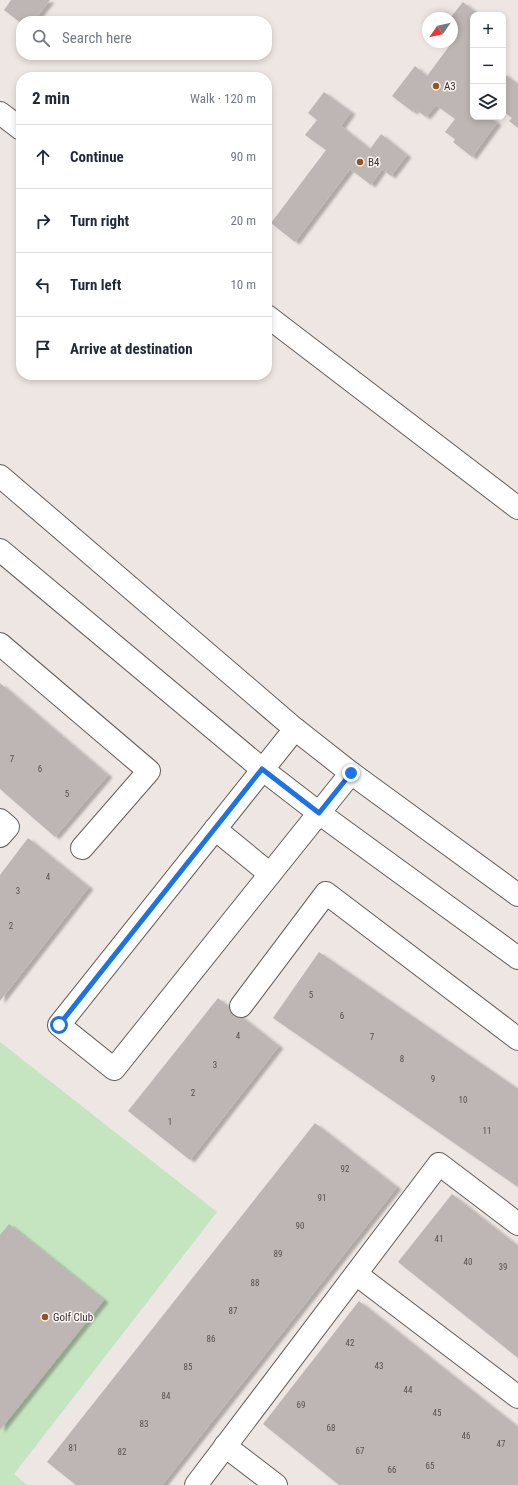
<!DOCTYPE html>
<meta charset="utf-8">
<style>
:root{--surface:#fff;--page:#f2f2f3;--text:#1f2937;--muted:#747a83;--line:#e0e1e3}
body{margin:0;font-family:"Roboto Condensed",sans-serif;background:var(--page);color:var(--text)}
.controls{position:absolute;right:12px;top:12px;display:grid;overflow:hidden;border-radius:8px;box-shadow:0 2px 6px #0003}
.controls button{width:36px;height:36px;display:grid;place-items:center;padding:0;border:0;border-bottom:1px solid var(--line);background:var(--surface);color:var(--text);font:20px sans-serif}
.compass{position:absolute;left:422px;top:12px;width:36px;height:36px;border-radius:50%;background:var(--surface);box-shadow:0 2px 6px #0003;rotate:236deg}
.stop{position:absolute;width:12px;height:12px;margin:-9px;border:3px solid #1a73e8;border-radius:50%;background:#fff}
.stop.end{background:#1a73e8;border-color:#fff;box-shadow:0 1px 4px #0008}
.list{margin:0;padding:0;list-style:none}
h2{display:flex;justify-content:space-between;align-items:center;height:52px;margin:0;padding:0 16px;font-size:17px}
h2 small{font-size:13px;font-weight:400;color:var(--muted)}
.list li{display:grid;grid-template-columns:26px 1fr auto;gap:12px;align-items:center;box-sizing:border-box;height:64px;padding:0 16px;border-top:1px solid var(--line)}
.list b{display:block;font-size:15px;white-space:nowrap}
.list em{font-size:13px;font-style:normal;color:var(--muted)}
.icon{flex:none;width:22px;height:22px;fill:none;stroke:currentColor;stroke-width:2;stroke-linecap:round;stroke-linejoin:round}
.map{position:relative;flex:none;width:518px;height:1485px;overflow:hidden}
.search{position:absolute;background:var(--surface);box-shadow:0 2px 6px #0003;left:16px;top:16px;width:256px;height:44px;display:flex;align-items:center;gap:10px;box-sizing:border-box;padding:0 14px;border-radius:16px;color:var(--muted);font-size:15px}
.panel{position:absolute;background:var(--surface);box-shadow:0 2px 6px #0003;left:16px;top:72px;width:256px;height:308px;border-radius:16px}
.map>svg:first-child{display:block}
.green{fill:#c5e4c0}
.building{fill:#beb6b4;filter:url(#shadow)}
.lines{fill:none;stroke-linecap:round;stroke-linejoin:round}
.minor-casing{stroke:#645d5a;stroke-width:24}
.minor{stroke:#fff;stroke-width:22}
.route{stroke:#1a73e8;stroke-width:5}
.poi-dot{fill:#94551b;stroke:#fbf4f1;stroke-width:1.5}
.labels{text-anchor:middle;stroke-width:3;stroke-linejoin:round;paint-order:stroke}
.number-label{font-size:9px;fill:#555150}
.poi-label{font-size:11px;fill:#322f2e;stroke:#fbf4f1;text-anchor:start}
</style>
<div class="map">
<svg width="518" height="1485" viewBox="0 0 518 1485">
<defs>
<filter id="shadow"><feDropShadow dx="4.5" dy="2.5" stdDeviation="1" flood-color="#0004"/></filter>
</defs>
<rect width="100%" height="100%" fill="#eee6e3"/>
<path class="green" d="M0 1042 217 1212 14 1474 27 1485H0Z"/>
<g class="building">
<path d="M11 0H50L34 21H21V23L4 10Z"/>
<path d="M463 2 479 15H473V117H489L497 123 472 157 453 142 455 139 445 132 455 119 436 105 426 117 415 109 413 112 392 96 415 66 427 76 453 41 452 40V18H450Z"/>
<path d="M503 73 518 84V128L509 121 512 118 503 111Z"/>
<path d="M324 92 351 112 341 126 370 149 381 134 407 155 391 176 382 169 371 185 350 169 295 242 271 223 326 150 305 135 317 120 308 113Z"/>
<path d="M0 683 108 775 55 837 0 789Z"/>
<path d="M28 838 89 887 0 1001V875Z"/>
<path d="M319 952 518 1089V1187L273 1018Z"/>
<path d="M218 998 279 1046 190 1160 128 1111Z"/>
<path d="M315 1123 397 1187 162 1485H76L47 1462Z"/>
<path d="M452 1194 518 1246V1358L398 1262Z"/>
<path d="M9 1224 104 1300 0 1430V1235Z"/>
<path d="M359 1301 518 1427V1485H339L263 1424Z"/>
</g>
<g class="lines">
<g class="minor-casing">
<g id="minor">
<path d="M0 113 21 129"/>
<path d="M267 316 518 508"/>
<path d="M0 476 295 729 351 773 518 895"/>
<path d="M0 550 262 769 319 813 518 958"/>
<path d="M0 644 149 771 82 848"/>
<path d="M295 729 59 1025 114 1069 351 773"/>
<path d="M0 820 8 827 0 836"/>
<path d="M215 829 270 874"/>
<path d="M241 1006 326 893 518 1039"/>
<path d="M356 1274 518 1397"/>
<path d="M225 1446 276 1485"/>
<path d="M196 1485 439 1164 518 1224"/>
</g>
</g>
<use href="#minor" class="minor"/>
</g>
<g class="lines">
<path class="route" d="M59 1025 262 769 319 813 351 773"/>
</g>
<g class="poi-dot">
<circle cx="436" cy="86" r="4"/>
<circle cx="360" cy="162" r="4"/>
<circle cx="45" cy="1317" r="4"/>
</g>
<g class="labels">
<g class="number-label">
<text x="12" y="762">7</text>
<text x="40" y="772">6</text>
<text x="67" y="797">5</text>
<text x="48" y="880">4</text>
<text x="18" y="894">3</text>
<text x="11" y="929">2</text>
<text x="311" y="998">5</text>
<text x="342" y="1019">6</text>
<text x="238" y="1039">4</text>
<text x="372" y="1040">7</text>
<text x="402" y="1062">8</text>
<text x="215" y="1068">3</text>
<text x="433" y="1082">9</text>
<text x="193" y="1096">2</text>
<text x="463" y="1103">10</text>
<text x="170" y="1125">1</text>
<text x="487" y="1134">11</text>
<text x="345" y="1172">92</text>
<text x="322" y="1201">91</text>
<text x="300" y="1229">90</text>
<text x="439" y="1242">41</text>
<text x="278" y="1257">89</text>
<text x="468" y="1265">40</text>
<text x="503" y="1270">39</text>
<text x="255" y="1286">88</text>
<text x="233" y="1314">87</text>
<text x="211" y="1342">86</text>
<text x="350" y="1346">42</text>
<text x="379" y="1369">43</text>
<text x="188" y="1370">85</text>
<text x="408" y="1393">44</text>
<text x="166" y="1399">84</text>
<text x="301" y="1408">69</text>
<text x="437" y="1416">45</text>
<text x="144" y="1427">83</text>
<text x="331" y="1431">68</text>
<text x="466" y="1439">46</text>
<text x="501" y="1447">47</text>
<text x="73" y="1451">81</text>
<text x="360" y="1454">67</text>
<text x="122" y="1455">82</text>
<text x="430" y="1469">65</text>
<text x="392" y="1473">66</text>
</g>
<g class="poi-label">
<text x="444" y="90">A3</text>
<text x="368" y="166">B4</text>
<text x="53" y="1321">Golf Club</text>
</g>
</g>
</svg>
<div class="controls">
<button>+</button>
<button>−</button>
<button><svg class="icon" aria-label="layers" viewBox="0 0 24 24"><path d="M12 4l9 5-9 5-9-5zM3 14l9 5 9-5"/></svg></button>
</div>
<svg class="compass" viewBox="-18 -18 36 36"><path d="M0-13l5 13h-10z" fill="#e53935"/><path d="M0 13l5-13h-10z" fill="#747a83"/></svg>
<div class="stop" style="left:59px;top:1025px"></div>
<div class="stop end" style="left:351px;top:773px"></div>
<div class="search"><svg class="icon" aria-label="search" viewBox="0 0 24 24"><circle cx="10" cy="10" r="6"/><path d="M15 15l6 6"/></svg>Search here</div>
<section class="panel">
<h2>2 min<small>Walk · 120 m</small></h2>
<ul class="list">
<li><svg class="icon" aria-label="ahead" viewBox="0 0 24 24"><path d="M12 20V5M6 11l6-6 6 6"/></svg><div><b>Continue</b></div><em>90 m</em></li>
<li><svg class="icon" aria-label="right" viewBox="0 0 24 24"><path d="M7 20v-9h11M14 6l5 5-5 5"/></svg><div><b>Turn right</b></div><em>20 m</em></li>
<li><svg class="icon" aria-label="left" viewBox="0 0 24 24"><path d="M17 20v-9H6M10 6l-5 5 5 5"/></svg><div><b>Turn left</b></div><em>10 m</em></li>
<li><svg class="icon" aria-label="arrive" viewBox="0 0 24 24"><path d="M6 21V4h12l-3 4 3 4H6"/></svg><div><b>Arrive at destination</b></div></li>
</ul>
</section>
</div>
